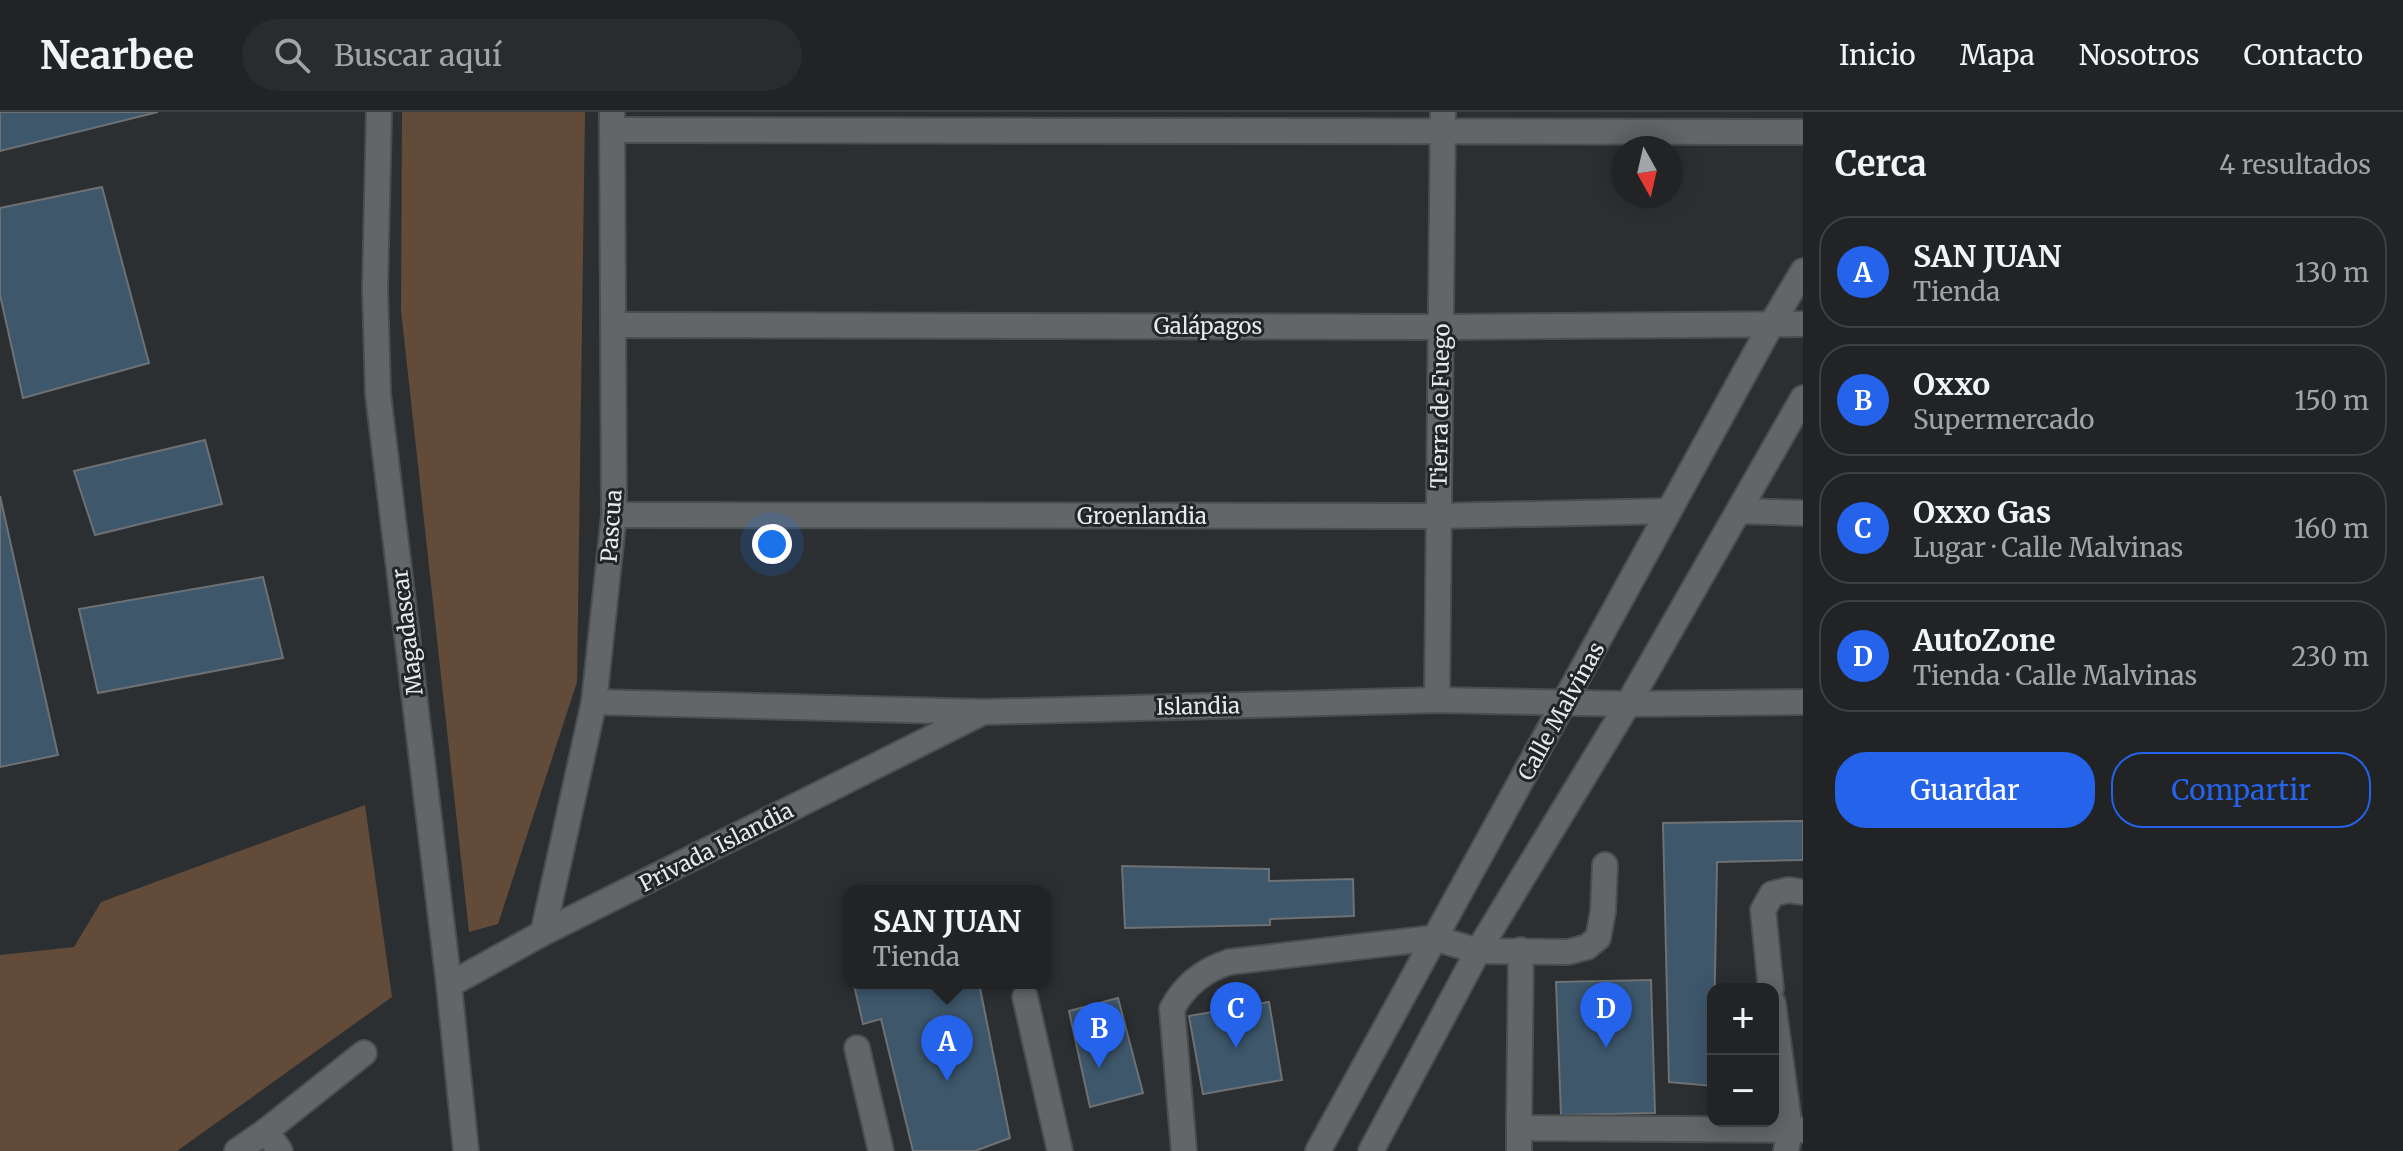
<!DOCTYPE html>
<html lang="es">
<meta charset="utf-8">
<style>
:root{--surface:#212325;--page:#292b2d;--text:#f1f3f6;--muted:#a2a4a7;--line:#3e4042;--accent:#2563eb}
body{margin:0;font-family:Merriweather,serif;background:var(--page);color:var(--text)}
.controls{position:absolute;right:24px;bottom:24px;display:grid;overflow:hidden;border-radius:16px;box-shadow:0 4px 20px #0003}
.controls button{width:72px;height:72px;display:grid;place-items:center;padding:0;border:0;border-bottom:2px solid var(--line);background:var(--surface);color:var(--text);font:40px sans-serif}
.compass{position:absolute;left:1611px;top:24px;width:72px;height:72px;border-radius:50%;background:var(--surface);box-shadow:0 4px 20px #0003;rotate:172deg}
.you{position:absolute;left:772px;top:432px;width:28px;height:28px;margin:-20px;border:6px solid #fff;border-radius:50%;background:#1a73e8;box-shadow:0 0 0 12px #1a73e833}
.badge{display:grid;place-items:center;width:52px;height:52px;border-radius:50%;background:var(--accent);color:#fff;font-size:26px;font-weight:700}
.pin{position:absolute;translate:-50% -66px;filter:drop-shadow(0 2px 4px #0008)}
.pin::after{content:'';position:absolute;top:42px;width:28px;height:24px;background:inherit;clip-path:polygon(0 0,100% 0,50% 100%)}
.popup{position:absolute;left:843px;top:773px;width:208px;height:104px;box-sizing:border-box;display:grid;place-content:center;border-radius:16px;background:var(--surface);filter:drop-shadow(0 2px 6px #0005);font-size:26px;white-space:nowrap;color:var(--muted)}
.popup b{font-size:30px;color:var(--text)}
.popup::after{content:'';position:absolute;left:50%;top:100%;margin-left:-16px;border:16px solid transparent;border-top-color:var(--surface)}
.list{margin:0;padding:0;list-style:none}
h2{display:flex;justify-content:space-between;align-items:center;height:104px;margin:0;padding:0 32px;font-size:34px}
h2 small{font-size:26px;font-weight:400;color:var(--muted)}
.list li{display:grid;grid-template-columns:52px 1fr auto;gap:24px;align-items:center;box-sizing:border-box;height:112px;margin:0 16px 16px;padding:0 16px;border:2px solid var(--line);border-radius:32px}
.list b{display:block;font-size:30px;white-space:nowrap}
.list p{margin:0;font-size:26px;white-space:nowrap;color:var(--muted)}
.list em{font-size:26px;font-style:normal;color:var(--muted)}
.actions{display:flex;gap:16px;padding:24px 32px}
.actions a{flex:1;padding:18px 0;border:2px solid var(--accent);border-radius:32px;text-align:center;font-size:28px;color:var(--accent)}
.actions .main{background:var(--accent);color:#fff}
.icon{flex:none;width:44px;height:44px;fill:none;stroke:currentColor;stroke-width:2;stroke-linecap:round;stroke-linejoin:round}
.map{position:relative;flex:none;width:1803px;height:1039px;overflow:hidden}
header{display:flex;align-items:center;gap:48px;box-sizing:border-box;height:112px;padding:0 40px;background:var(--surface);border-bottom:2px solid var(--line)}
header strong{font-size:38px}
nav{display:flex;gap:44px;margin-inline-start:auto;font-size:28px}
.search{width:560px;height:72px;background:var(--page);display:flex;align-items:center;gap:20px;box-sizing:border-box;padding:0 28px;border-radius:44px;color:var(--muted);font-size:30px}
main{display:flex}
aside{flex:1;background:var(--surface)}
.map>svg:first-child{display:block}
.green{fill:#624b39}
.building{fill:#3e576b;stroke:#6e7174;stroke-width:2}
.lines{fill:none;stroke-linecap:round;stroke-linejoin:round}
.minor-casing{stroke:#4b4e4f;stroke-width:28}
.minor{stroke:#636669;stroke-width:24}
.labels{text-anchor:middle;stroke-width:6;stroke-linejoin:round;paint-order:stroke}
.street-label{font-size:22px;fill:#e7e9ea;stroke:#222527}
</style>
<header>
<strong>Nearbee</strong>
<div class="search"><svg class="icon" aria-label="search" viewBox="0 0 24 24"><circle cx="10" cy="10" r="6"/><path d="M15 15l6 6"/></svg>Buscar aquí</div>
<nav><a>Inicio</a><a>Mapa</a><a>Nosotros</a><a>Contacto</a></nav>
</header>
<main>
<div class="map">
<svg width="1803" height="1039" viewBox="0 0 1803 1039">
<rect width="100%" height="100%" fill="#2c2f31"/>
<g class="green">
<path d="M402 0H585L577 570 498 812 469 820 401 198Z"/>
<path d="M365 693 392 885 177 1039H0V843L74 835 101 790Z"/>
</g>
<g class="building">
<path d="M0 0H158L0 39Z"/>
<path d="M102 75 149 251 23 286 0 183V96Z"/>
<path d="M205 328 222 392 95 423 74 359Z"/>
<path d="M0 384 58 643 0 655Z"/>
<path d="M263 465 283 546 98 581 79 497Z"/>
<path d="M1803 709V748L1717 750 1713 974 1669 970 1663 711Z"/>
<path d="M1122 754 1269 757V769L1353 767 1354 804 1270 807V813L1125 816Z"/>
<path d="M1651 868 1655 1001 1561 1003 1556 870Z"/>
<path d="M863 871H979L1010 1026 975 1039H913L881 907 863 912 854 873Z"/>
<path d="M1118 886 1143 981 1090 995 1069 899Z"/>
<path d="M1269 890 1282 968 1203 982 1189 904Z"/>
</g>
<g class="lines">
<g class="minor-casing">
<g id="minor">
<path d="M379 0 375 176 378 282 449 873 466 1039"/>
<path d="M613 18 1803 20"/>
<path d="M614 213 1442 215 1803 212"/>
<path d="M1740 399 1803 401"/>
<path d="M614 403 1439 404 1669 399"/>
<path d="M1437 588 1443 0"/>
<path d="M594 590 984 600 1437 588 1628 592 1803 590"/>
<path d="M543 821 594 590 614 403 612 0"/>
<path d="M449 873 543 821 981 601"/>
<path d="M1771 877 1763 798 1772 782 1788 778 1803 780"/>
<path d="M1025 885 1060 1039"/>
<path d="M1773 891 1790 1018 1786 1039"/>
<path d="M857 936 881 1039"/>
<path d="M1519 1016 1521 838"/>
<path d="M266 1019 280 1039"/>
<path d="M237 1039 266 1019 364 941"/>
<path d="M1184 1039 1172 897C1184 874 1204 858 1229 850L1434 826 1478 839 1568 840 1587 835 1598 826 1603 800 1605 753"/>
<path d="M1318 1039 1771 213 1803 159"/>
<path d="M1371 1039 1478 839 1628 592 1803 286"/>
<path d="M1519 1039V1016L1803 1018"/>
</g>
</g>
<use href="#minor" class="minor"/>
</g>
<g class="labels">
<g class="street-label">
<text x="1208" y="222">Galápagos</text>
<text transform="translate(1440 294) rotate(-89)" y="8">Tierra de Fuego</text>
<text x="1142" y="412">Groenlandia</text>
<text transform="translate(611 414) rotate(-86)" y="8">Pascua</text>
<text transform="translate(407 520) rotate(-97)" y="8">Magadascar</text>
<text transform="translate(1198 594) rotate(-1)" y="8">Islandia</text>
<text transform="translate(1561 599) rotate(-61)" y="8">Calle Malvinas</text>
<text transform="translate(716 735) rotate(-27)" y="8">Privada Islandia</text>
</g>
</g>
</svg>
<div class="controls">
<button>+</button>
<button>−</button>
</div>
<svg class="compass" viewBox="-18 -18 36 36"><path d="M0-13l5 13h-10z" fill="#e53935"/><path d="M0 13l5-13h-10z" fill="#a2a4a7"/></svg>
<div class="you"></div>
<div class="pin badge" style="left:947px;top:969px">A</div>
<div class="popup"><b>SAN JUAN</b>Tienda</div>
<div class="pin badge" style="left:1099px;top:956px">B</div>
<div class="pin badge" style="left:1236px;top:936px">C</div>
<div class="pin badge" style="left:1606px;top:936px">D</div>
</div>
<aside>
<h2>Cerca<small>4 resultados</small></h2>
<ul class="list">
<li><span class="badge">A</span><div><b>SAN JUAN</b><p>Tienda</p></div><em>130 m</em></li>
<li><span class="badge">B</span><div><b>Oxxo</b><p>Supermercado</p></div><em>150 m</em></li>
<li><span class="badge">C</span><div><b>Oxxo Gas</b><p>Lugar · Calle Malvinas</p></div><em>160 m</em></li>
<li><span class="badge">D</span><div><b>AutoZone</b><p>Tienda · Calle Malvinas</p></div><em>230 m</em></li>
</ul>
<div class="actions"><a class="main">Guardar</a><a>Compartir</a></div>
</aside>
</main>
